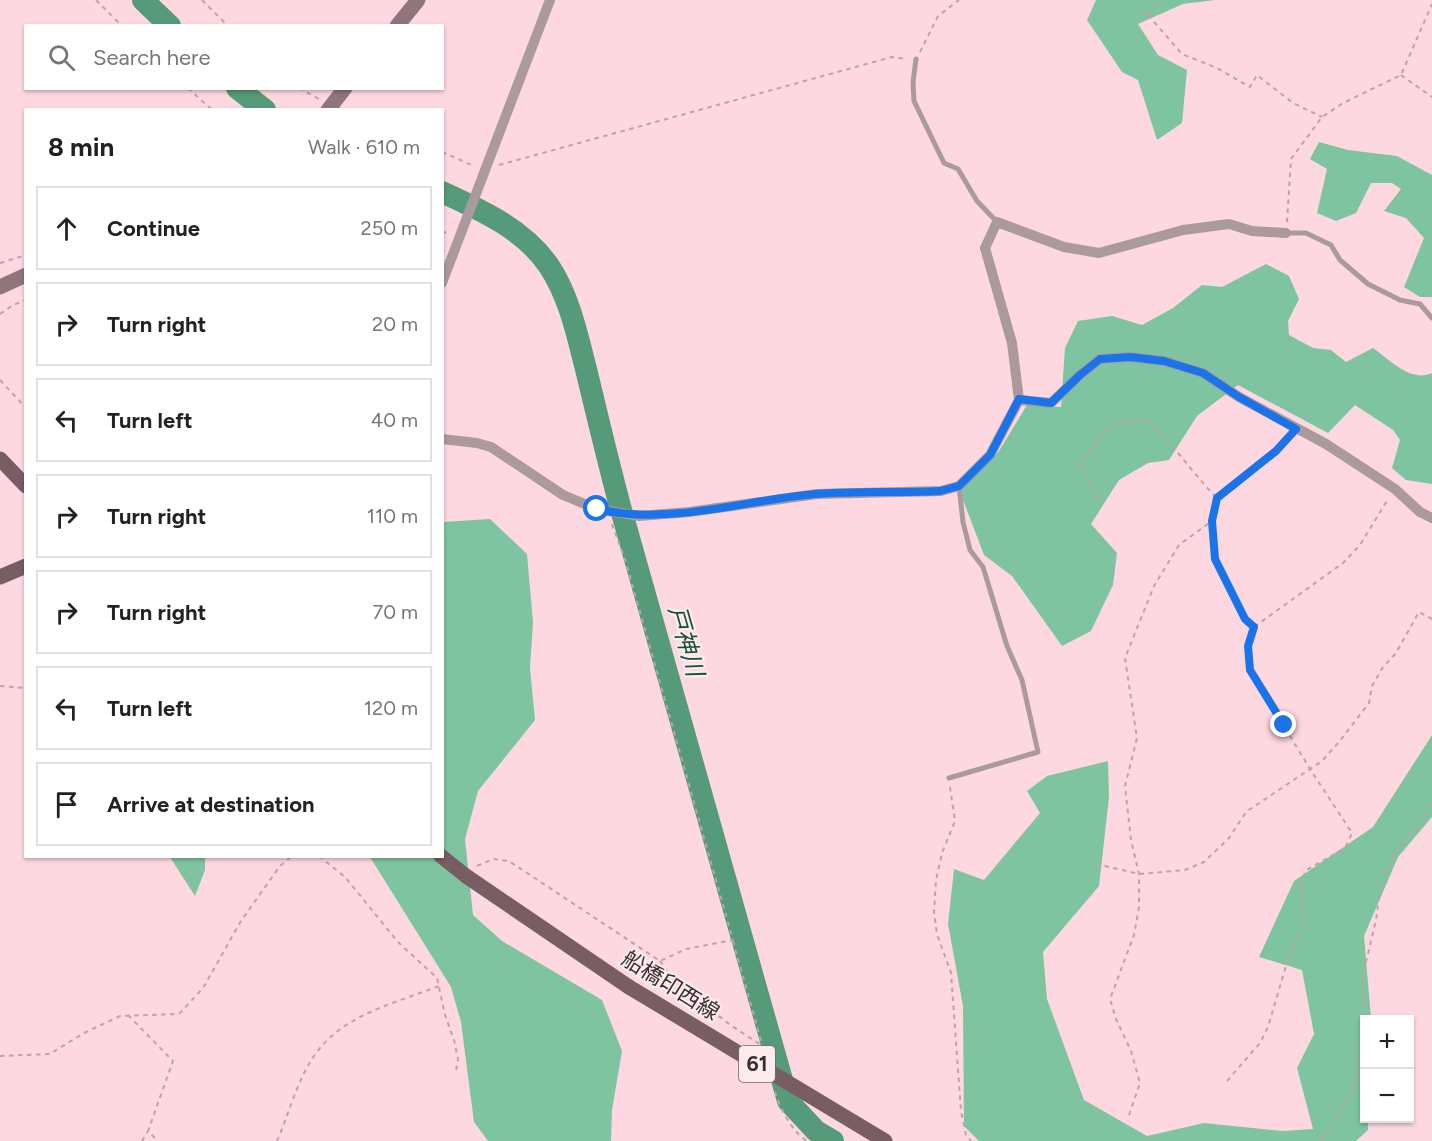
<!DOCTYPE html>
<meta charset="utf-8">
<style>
:root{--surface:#fff;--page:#f2f2f2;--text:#222;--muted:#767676;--line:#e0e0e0}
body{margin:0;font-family:Figtree,"Noto Sans JP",sans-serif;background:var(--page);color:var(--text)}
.controls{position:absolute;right:18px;bottom:18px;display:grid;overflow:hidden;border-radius:0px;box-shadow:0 2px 4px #0004}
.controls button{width:54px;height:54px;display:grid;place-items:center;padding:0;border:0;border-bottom:2px solid var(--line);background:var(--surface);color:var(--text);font:30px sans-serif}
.stop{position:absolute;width:18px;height:18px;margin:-14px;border:4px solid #1a73e8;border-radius:50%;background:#fff}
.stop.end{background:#1a73e8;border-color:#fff;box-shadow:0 2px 6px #0008}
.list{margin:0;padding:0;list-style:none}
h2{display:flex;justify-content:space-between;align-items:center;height:78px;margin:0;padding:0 24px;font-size:26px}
h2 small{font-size:20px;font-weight:400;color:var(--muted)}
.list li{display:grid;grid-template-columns:39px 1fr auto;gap:18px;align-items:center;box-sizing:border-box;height:84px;margin:0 12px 12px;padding:0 12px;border:2px solid var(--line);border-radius:0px}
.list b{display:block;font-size:22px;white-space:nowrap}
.list em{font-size:20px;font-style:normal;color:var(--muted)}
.icon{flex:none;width:33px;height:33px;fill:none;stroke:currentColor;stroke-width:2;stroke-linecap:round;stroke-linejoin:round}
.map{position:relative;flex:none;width:1432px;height:1141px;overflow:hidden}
.search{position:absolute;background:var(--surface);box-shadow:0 2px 4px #0004;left:24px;top:24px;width:420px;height:66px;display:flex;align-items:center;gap:15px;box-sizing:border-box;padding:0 21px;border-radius:0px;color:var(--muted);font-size:22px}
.panel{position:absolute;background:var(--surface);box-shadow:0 2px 4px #0004;left:24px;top:108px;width:420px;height:750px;border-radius:0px}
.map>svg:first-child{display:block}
.forest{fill:#7ec4a1}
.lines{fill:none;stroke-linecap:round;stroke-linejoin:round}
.river{stroke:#559b79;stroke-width:22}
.path{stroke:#c1a2a9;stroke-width:2;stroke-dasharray:4.5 4.5;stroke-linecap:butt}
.lane{stroke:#aa9a9e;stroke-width:5}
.street{stroke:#aa9a9e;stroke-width:10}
.secondary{stroke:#8e767c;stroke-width:15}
.primary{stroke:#795d64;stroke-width:15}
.primary-bridge{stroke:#795d64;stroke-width:15}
.route{stroke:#1a73e8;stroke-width:8}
.labels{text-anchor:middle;stroke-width:4.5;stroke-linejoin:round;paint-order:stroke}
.shield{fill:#fcecf0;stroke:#76666a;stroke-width:1.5}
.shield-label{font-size:21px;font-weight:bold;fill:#3c2d31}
.street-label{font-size:22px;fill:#3c2d31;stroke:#fcecf0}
.water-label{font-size:24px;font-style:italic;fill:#174e36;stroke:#fcecf0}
</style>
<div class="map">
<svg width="1432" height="1141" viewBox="0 0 1432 1141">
<rect width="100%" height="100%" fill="#fed8e1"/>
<g class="forest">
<path d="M1096 0H1215L1183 4 1138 24 1158 55 1187 70 1182 123 1157 140 1138 80 1122 72 1087 20Z"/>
<path d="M1319 142 1348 150 1397 156 1432 175V297H1420L1404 287 1424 238 1406 218 1384 211 1401 189 1392 183H1371L1356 213 1336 221 1317 213 1327 169 1310 159Z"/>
<path d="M1266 264 1289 276 1299 299 1288 321 1289 335 1313 348 1331 350 1346 362 1373 348C1389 359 1411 383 1432 373V484L1406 480 1392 468 1400 440 1393 430 1355 405 1328 433 1238 385 1197 416 1169 460 1148 463 1119 480 1091 524 1117 553 1113 585 1091 631 1062 646 1012 576 984 555 960 492 999 451 1027 405 1061 407 1065 348 1078 321 1112 316 1142 325 1173 308 1202 285 1222 287Z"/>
<path d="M490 519 527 554 533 622 530 668 535 720 478 791 465 839 473 915 502 941 602 1000 622 1051 612 1110 611 1141H488L474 1122 461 1022 451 987 370 857 442 856 443 522Z"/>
<path d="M1432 735V817L1398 857 1364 936 1371 1018V1019L1364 1020V1118L1368 1119V1130L1356 1141H979L964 1126 963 1006 948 924 954 869 984 880 1040 813 1027 791 1047 776 1108 761 1109 797 1099 886 1043 952 1047 999 1084 1100 1147 1136 1204 1123 1283 1131 1313 1129 1297 1068 1314 1034 1302 970 1259 957 1294 881 1373 827Z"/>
<path d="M170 857H205V870L195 896Z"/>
</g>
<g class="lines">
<g class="river">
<path d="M143 0 170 26"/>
<path d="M237 88 265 110"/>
<path d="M442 192C481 210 524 229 549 266 569 296 577 334 586 369 597 415 608 461 620 506 675 704 732 902 788 1101L816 1131 833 1141"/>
</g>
<g class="path">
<path d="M96 0 122 26"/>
<path d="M202 0 228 26"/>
<path d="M1140 11 1149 16 1182 54 1217 68 1250 87 1257 75 1293 103 1322 117"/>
<path d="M1149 16 1159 0"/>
<path d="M920 52 938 16 959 0"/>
<path d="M1401 75 1432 97"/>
<path d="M188 88 212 110"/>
<path d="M299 88 319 99"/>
<path d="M442 152 474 166"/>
<path d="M499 165 892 57 907 59"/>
<path d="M1287 222 1291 159 1322 117 1343 103 1401 75 1432 4"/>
<path d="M442 231 448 234"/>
<path d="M0 263 26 255"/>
<path d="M0 314 13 305 26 300"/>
<path d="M0 380 26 408"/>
<path d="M1098 500 1081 464 1100 436 1117 423 1146 419C1173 443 1192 473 1217 498"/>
<path d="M1254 627 1245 619 1215 559 1212 521 1217 498 1276 451 1288 437"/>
<path d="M0 686 26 688"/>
<path d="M950 787 955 821 942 853 936 880 934 912 937 934 951 973 961 1111 966 1135 971 1141"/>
<path d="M319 856 345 877 398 942 437 978 445 1015 454 1040 458 1059 456 1071"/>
<path d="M477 866 493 859 509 861 660 961 686 949 733 940 625 559 611 522"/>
<path d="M1096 869 1105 866 1139 874 1185 870 1204 862 1229 838 1246 812 1322 761 1339 742 1369 703 1372 686 1383 667 1396 653 1419 612 1432 619"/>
<path d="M733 941 764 1051"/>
<path d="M660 961 674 981 729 1024 761 1045"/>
<path d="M128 1015 173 1061 148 1131 158 1141"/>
<path d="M0 1056 50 1054 84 1033 120 1016 179 1014 203 988 241 921 280 866 292 856"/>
<path d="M1227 1081 1260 1043 1268 1027 1288 959 1304 924 1300 892 1305 871 1345 848 1352 833 1310 769 1250 670 1248 646 1254 627 1343 563 1360 545 1388 499"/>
<path d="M775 1092C780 1108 792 1132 807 1141"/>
<path d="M1129 1115 1140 1083 1131 1051 1116 1019 1110 999 1134 935 1139 907V874L1131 840 1125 786 1137 738 1125 658 1154 586 1179 545 1212 521"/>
<path d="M142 1141 148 1131"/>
<path d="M277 1141C288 1116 297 1082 312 1059 340 1015 393 1004 439 986"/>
<path d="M1321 1141 1333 1124 1356 1082 1364 1018 1363 975 1376 920 1381 882 1399 847 1421 821 1432 802"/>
</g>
<g class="lane">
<path d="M916 59 913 82 914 101 944 163 958 169 977 201 997 222"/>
<path d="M1286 233H1306L1331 245 1340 260 1368 284 1400 300 1420 304 1432 318"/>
<path d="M949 778 1038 752 1022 680 1007 646 983 567 970 550 963 522 959 486"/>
</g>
<g class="street">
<path d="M442 283 550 0"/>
<path d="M1019 400 1051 403 1080 375 1100 359 1130 357 1164 361 1203 373 1239 397 1326 444 1395 489 1420 512 1432 518"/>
<path d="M442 439 477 443 491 447 563 495 597 509 639 516 689 512 817 494 941 491 959 486 990 455 1019 400 1012 343 985 248 997 222 1064 247 1099 253 1183 230 1229 224 1252 231 1286 233"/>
</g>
<g class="secondary">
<path d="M397 26 418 0"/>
<path d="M328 110 345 88"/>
<path d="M0 287 26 275"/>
</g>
<g class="primary">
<path d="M0 459 26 486"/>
<path d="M0 577 26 566"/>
<path d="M441 856 466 876 629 987"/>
</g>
<path class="primary-bridge" d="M629 987 885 1141"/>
</g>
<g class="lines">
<path class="route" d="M597 509C669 526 744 500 816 494 857 491 899 493 940 491L959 486 990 455 1019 399 1051 403 1080 375 1100 359 1130 357 1164 361 1203 373 1239 397 1296 429 1276 451 1217 498 1212 521 1215 559 1245 619 1254 627 1248 646 1250 670 1284 725"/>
</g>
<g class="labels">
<rect class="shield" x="739" y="1046" width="36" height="36" rx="4.5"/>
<g class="shield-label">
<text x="757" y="1071">61</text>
</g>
<g class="street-label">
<text transform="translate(671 985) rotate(32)" y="8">船橋印西線</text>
</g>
<g class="water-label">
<text transform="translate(686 641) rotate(74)" y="8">戸神川</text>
</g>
</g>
</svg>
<div class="controls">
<button>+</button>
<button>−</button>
</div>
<div class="stop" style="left:597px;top:509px"></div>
<div class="stop end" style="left:1284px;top:725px"></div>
<div class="search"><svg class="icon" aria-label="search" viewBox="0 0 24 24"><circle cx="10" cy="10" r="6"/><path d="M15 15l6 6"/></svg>Search here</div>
<section class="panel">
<h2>8 min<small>Walk · 610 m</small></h2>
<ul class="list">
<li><svg class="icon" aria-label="ahead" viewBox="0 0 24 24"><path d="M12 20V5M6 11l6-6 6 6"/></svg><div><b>Continue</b></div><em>250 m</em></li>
<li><svg class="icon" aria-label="right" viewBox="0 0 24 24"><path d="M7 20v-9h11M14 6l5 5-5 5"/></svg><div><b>Turn right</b></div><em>20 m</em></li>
<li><svg class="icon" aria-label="left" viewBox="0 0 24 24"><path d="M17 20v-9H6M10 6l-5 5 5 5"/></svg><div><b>Turn left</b></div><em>40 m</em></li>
<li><svg class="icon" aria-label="right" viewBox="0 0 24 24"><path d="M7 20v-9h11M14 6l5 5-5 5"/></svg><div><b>Turn right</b></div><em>110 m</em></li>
<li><svg class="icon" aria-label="right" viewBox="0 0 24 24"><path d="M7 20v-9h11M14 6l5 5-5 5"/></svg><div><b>Turn right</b></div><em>70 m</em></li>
<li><svg class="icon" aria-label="left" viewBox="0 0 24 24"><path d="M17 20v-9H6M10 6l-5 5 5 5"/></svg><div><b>Turn left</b></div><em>120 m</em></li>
<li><svg class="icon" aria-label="arrive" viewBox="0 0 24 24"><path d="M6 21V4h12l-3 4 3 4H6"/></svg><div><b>Arrive at destination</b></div></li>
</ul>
</section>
</div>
